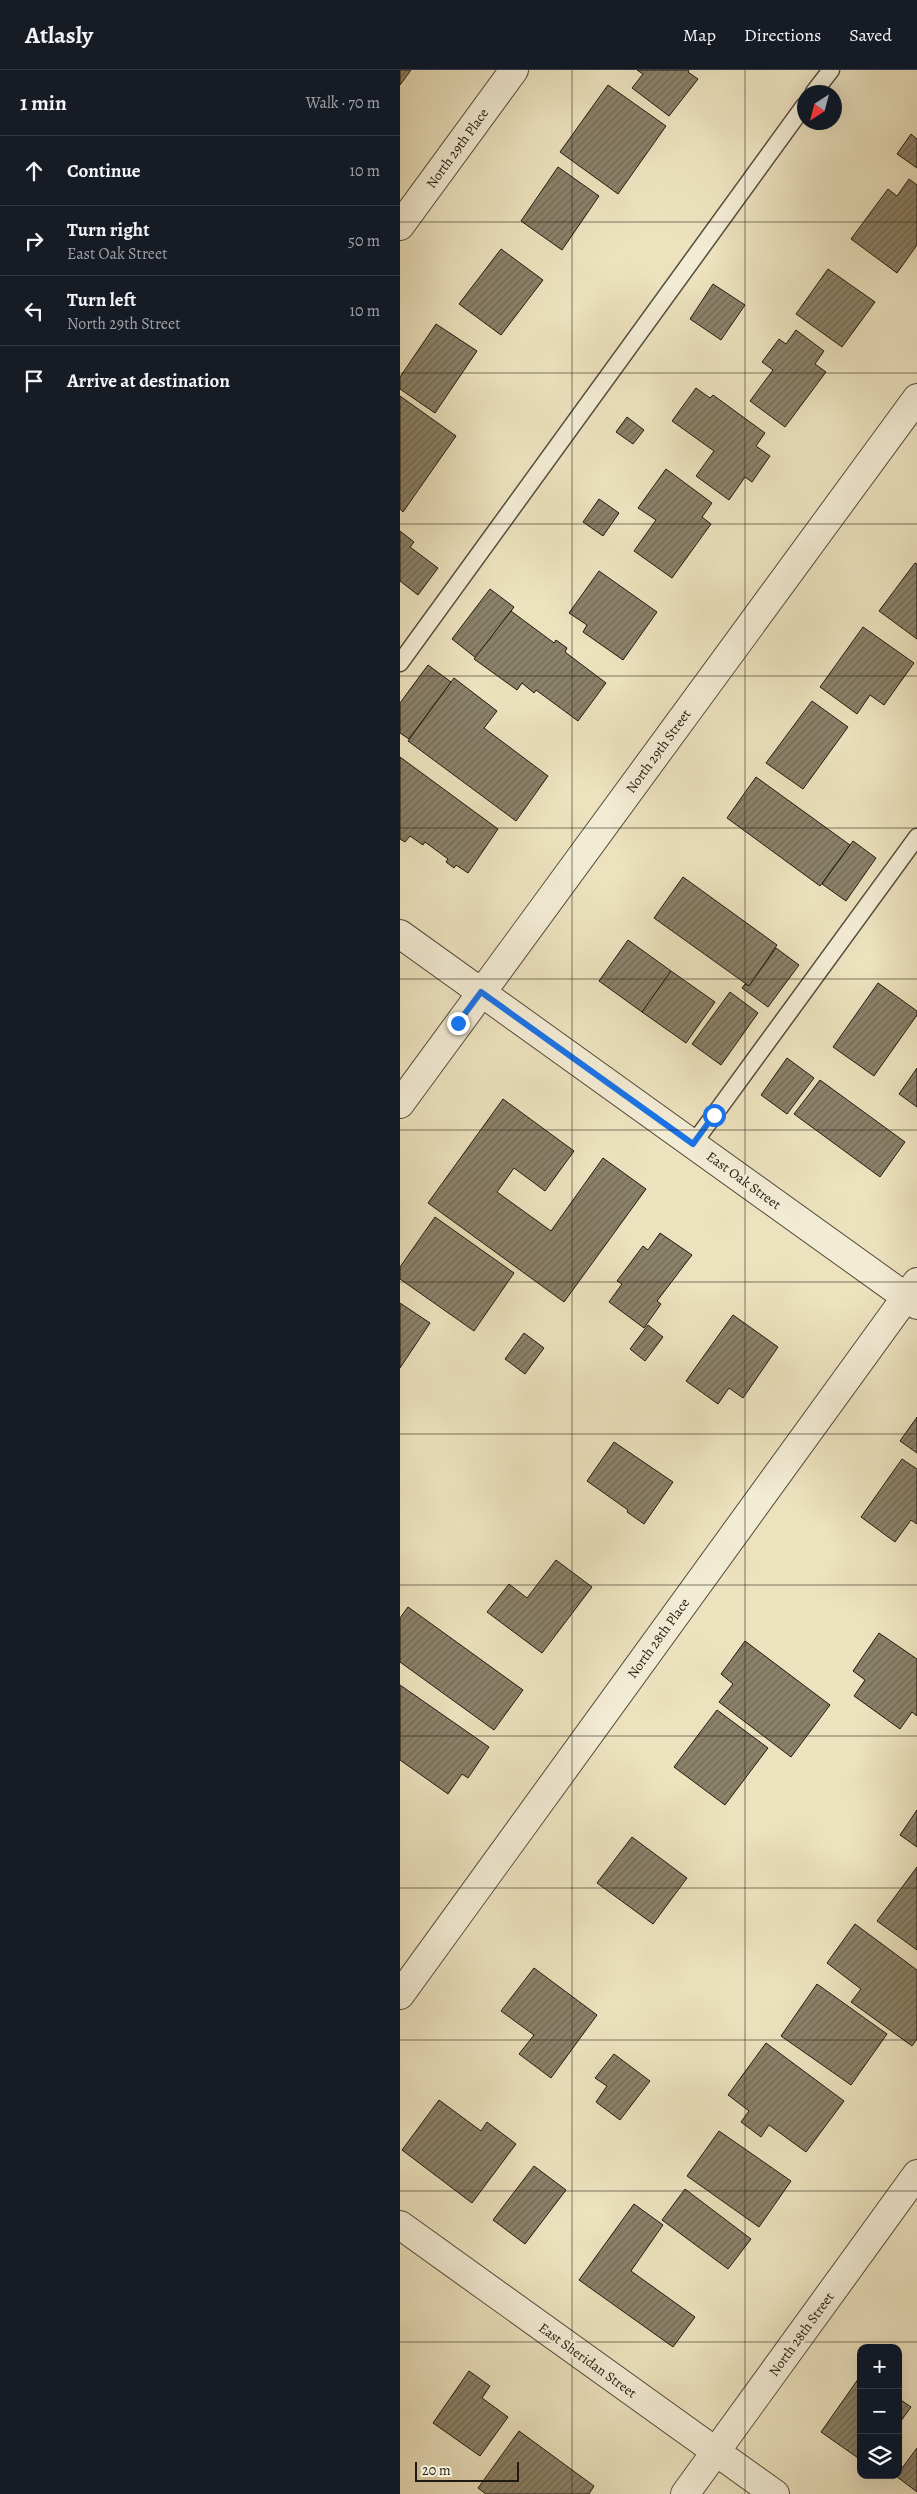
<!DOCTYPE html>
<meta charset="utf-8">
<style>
:root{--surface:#171b24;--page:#20242c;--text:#f1f3f6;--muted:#9ea1a6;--line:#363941}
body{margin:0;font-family:Alegreya,serif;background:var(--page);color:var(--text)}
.controls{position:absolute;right:15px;bottom:15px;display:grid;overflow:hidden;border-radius:10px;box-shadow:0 5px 20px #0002}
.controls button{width:45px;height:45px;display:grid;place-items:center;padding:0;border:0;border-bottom:1px solid var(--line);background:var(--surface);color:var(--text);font:25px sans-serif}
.compass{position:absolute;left:397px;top:15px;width:45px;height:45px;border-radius:50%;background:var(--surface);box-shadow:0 5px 20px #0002;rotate:216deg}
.scale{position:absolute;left:15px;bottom:12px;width:104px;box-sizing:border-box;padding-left:5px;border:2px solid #211a10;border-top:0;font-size:14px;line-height:18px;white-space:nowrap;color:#211a10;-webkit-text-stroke:4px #f3ecd5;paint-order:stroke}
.stop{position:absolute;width:15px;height:15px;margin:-11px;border:4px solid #1a73e8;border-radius:50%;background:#fff}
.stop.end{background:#1a73e8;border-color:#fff;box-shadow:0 1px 5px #0008}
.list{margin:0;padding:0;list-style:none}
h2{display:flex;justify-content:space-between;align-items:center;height:65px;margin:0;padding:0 20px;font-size:21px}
h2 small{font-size:16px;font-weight:400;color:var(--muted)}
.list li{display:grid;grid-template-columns:32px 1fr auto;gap:15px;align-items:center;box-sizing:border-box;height:70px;padding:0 20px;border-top:1px solid var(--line)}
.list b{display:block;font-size:19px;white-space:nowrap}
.list p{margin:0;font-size:16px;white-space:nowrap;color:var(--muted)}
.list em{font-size:16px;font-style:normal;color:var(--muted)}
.icon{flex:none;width:28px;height:28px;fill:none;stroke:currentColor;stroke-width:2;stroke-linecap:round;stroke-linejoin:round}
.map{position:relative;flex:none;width:517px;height:2424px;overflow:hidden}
header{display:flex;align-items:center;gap:30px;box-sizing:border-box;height:70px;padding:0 25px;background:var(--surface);border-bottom:1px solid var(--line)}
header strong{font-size:24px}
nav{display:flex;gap:28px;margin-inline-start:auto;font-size:18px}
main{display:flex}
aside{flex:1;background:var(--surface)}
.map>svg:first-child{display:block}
.building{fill:url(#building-hatch);stroke:#211a10}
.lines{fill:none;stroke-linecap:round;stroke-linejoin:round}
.service-casing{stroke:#544c3c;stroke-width:19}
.minor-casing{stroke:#544c3c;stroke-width:30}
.tertiary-casing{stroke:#544c3c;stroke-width:30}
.service{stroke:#f3ecd5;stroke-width:16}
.minor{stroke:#f3ecd5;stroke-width:28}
.tertiary{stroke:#f3ecd5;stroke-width:28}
.route{stroke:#1a73e8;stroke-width:6}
.grid{fill:none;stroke:#211a10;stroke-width:1;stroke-opacity:0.55}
.labels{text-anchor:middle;stroke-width:5;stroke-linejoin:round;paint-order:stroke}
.street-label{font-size:14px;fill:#211a10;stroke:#f3ecd5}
</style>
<header>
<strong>Atlasly</strong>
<nav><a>Map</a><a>Directions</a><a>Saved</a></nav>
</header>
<main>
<aside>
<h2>1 min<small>Walk · 70 m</small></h2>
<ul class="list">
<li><svg class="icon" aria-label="ahead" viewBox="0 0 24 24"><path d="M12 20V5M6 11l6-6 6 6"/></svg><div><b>Continue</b></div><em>10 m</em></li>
<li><svg class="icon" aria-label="right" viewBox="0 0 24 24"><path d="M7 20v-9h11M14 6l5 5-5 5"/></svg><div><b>Turn right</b><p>East Oak Street</p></div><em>50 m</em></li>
<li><svg class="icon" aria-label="left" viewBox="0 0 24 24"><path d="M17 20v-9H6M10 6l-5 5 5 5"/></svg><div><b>Turn left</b><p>North 29th Street</p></div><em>10 m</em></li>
<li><svg class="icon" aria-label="arrive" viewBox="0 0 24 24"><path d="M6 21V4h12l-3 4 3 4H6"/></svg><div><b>Arrive at destination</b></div></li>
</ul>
</aside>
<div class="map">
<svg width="517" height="2424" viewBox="0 0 517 2424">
<defs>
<pattern id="building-hatch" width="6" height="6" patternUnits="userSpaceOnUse" patternTransform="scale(1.25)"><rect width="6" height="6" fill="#8b826a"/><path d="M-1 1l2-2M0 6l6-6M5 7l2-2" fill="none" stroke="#716a56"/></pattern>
</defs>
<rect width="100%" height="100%" fill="#ece2be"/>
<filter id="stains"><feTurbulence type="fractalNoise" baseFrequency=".004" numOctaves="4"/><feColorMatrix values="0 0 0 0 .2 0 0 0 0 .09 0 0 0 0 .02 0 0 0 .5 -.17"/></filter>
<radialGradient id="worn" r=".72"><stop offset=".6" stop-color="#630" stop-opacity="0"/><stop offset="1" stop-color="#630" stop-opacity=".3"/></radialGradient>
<g class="building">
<path d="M0 0H11L0 15Z"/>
<path d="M237 0H289L288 2 298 9 269 46 232 18 243 4Z"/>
<path d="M208 15 266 56 218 124 160 82Z"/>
<path d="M511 64 517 69V98L497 84Z"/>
<path d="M158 97 199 126 162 180 121 151Z"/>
<path d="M509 109 517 115V175L497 203 451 169 488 119 497 126Z"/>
<path d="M101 179 143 210 101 265 59 234Z"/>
<path d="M428 199 475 232 442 277 396 244Z"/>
<path d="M313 214 345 235 321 270 290 249Z"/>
<path d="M36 254 77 281 35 343 0 319V307Z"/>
<path d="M396 260 424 281 415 294 426 302 385 357 350 331 373 300 362 292 379 269 386 274Z"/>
<path d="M296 318 310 328 313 325 365 363 356 376 370 386 352 412 345 407 329 430 296 406 314 381 272 351Z"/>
<path d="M0 326 56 366 3 442 0 439Z"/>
<path d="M227 347 244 360 233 374 216 362Z"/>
<path d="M266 399 312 433 302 447 311 454 272 508 234 481 256 450 238 438Z"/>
<path d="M199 429 219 443 203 466 183 452Z"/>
<path d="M0 461 14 472 10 477 38 498 18 525 0 511Z"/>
<path d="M515 493 517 494V569L479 541Z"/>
<path d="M199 501 257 542 223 590 183 562 187 555 169 543Z"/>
<path d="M90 519 114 537 76 588 52 569Z"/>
<path d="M111 541 154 573 156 570 167 578 165 582 206 613 178 651 136 620 134 623 122 613 117 620 74 589Z"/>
<path d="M463 557 514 593 484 635 470 625 457 644 420 617Z"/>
<path d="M28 595 51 612 9 669 0 663V633Z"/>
<path d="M54 608 97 641 84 658 148 706 116 751 8 671Z"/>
<path d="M412 631 448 657 403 719 366 693Z"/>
<path d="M0 687 98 759 68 803 56 795 54 798 46 792 48 789 25 772 23 775 10 766 5 772 0 769Z"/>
<path d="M356 707 450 775 420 816 327 748Z"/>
<path d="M453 771 476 788 446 831 422 814Z"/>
<path d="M283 807 377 875 349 916 254 848Z"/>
<path d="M228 870 271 901 242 942 199 911Z"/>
<path d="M376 878 399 895 368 937 342 918 345 914 349 916Z"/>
<path d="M271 901 315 932 286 973 242 942Z"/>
<path d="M478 913 517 941V945L474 1006 433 977Z"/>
<path d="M330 922 358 943 321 995 292 974Z"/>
<path d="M387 988 414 1008 387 1044 361 1025Z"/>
<path d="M517 998V1037L499 1024Z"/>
<path d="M420 1010 505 1072 480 1107 394 1044Z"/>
<path d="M103 1029 174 1081 145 1121 114 1098 97 1122 151 1161 203 1088 246 1119 164 1232 28 1133Z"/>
<path d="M35 1147 114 1203 74 1261 0 1209V1197Z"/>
<path d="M260 1163 292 1185 257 1231 261 1234 244 1258 209 1232 222 1214 217 1211 243 1176 248 1180Z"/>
<path d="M0 1233 30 1253 0 1298Z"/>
<path d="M333 1245 378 1277 343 1328 329 1318 318 1334 286 1311Z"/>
<path d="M248 1255 263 1267 245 1291 230 1279Z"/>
<path d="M124 1263 144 1278 125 1304 105 1289Z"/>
<path d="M517 1347V1383L500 1371Z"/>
<path d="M214 1372 273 1412 244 1454 227 1442 228 1440 187 1411Z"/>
<path d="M502 1389 517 1399V1454L511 1450 495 1472 461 1447Z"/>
<path d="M156 1490 192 1517 142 1583 87 1542 109 1514 127 1528Z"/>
<path d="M8 1537 123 1620 94 1660 0 1592V1548Z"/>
<path d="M479 1563 517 1589V1646L512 1642 500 1659 454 1626 465 1610 453 1601Z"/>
<path d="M345 1571 430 1635 391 1687 319 1632 333 1614 321 1604Z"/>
<path d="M0 1615 89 1677 68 1708 62 1704 48 1724 0 1690Z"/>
<path d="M317 1640 368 1678 325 1735 274 1697Z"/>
<path d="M517 1740V1777L500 1765Z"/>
<path d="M232 1767 287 1808 253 1854 197 1813Z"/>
<path d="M517 1797V1880L477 1851Z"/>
<path d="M455 1854 517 1900V1969L512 1976 451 1932 461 1919 427 1893Z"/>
<path d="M134 1898 197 1945 151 2008 119 1984 134 1965 101 1941Z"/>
<path d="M417 1914 487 1964 451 2015 381 1966Z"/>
<path d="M366 1973 444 2031 406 2082 369 2055 361 2067 341 2052 349 2041 328 2025Z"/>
<path d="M214 1984 250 2011 220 2050 196 2032 207 2016 195 2008Z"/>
<path d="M39 2030 81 2061 87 2052 116 2074 72 2133 2 2080Z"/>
<path d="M319 2061 391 2111 359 2157 287 2106Z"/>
<path d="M134 2096 166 2120 125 2174 93 2150Z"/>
<path d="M285 2119 351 2169 328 2199 262 2150Z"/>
<path d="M234 2134 263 2155 231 2201 295 2247 273 2277 179 2210Z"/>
<path d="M69 2301 90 2316 82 2328 108 2347 80 2386 33 2353Z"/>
<path d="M461 2305V2390L421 2362Z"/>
<path d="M498 2328 511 2337 498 2355Z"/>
<path d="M119 2361 194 2416 189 2424H86L78 2418Z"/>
<path d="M517 2378V2422L496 2406Z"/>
</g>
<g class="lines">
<g class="service-casing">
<g id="service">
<path d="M414 22 431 0"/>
<path d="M0 593 404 36"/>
<path d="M293 1074 517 767"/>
</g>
</g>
<g class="minor-casing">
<g id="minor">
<path d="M0 156 114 0"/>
<path d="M0 1034 517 328"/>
<path d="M0 1925 517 1212"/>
<path d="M0 2155 375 2424"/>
<path d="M285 2424 517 2104"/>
</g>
</g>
<g class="tertiary-casing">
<path id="tertiary" d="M0 864 517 1235"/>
</g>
<use href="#service" class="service"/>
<use href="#minor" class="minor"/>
<use href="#tertiary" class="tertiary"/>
</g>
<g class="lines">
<path class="route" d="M58 953 81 922 293 1074 314 1045"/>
</g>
<path class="grid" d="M172 0V2424M345 0V2424M0 152H517M0 303H517M0 454H517M0 606H517M0 758H517M0 909H517M0 1060H517M0 1212H517M0 1364H517M0 1515H517M0 1666H517M0 1818H517M0 1970H517M0 2121H517M0 2272H517"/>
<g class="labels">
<g class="street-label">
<text transform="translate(57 78) rotate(-54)" y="5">North 29th Place</text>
<text transform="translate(258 681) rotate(-54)" y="5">North 29th Street</text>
<text transform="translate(344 1110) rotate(36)" y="5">East Oak Street</text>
<text transform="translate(258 1568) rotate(-54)" y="5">North 28th Place</text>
<text transform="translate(401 2264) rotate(-54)" y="5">North 28th Street</text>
<text transform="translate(188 2290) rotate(36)" y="5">East Sheridan Street</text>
</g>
</g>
<rect width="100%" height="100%" filter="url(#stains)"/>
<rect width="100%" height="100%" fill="url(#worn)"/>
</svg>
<div class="controls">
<button>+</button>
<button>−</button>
<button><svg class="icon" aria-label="layers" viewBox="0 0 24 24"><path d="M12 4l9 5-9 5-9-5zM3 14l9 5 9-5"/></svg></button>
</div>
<svg class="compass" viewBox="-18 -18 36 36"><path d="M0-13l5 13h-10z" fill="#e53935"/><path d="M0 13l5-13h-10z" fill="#9ea1a6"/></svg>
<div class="scale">20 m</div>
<div class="stop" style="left:314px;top:1045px"></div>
<div class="stop end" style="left:58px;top:953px"></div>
</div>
</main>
